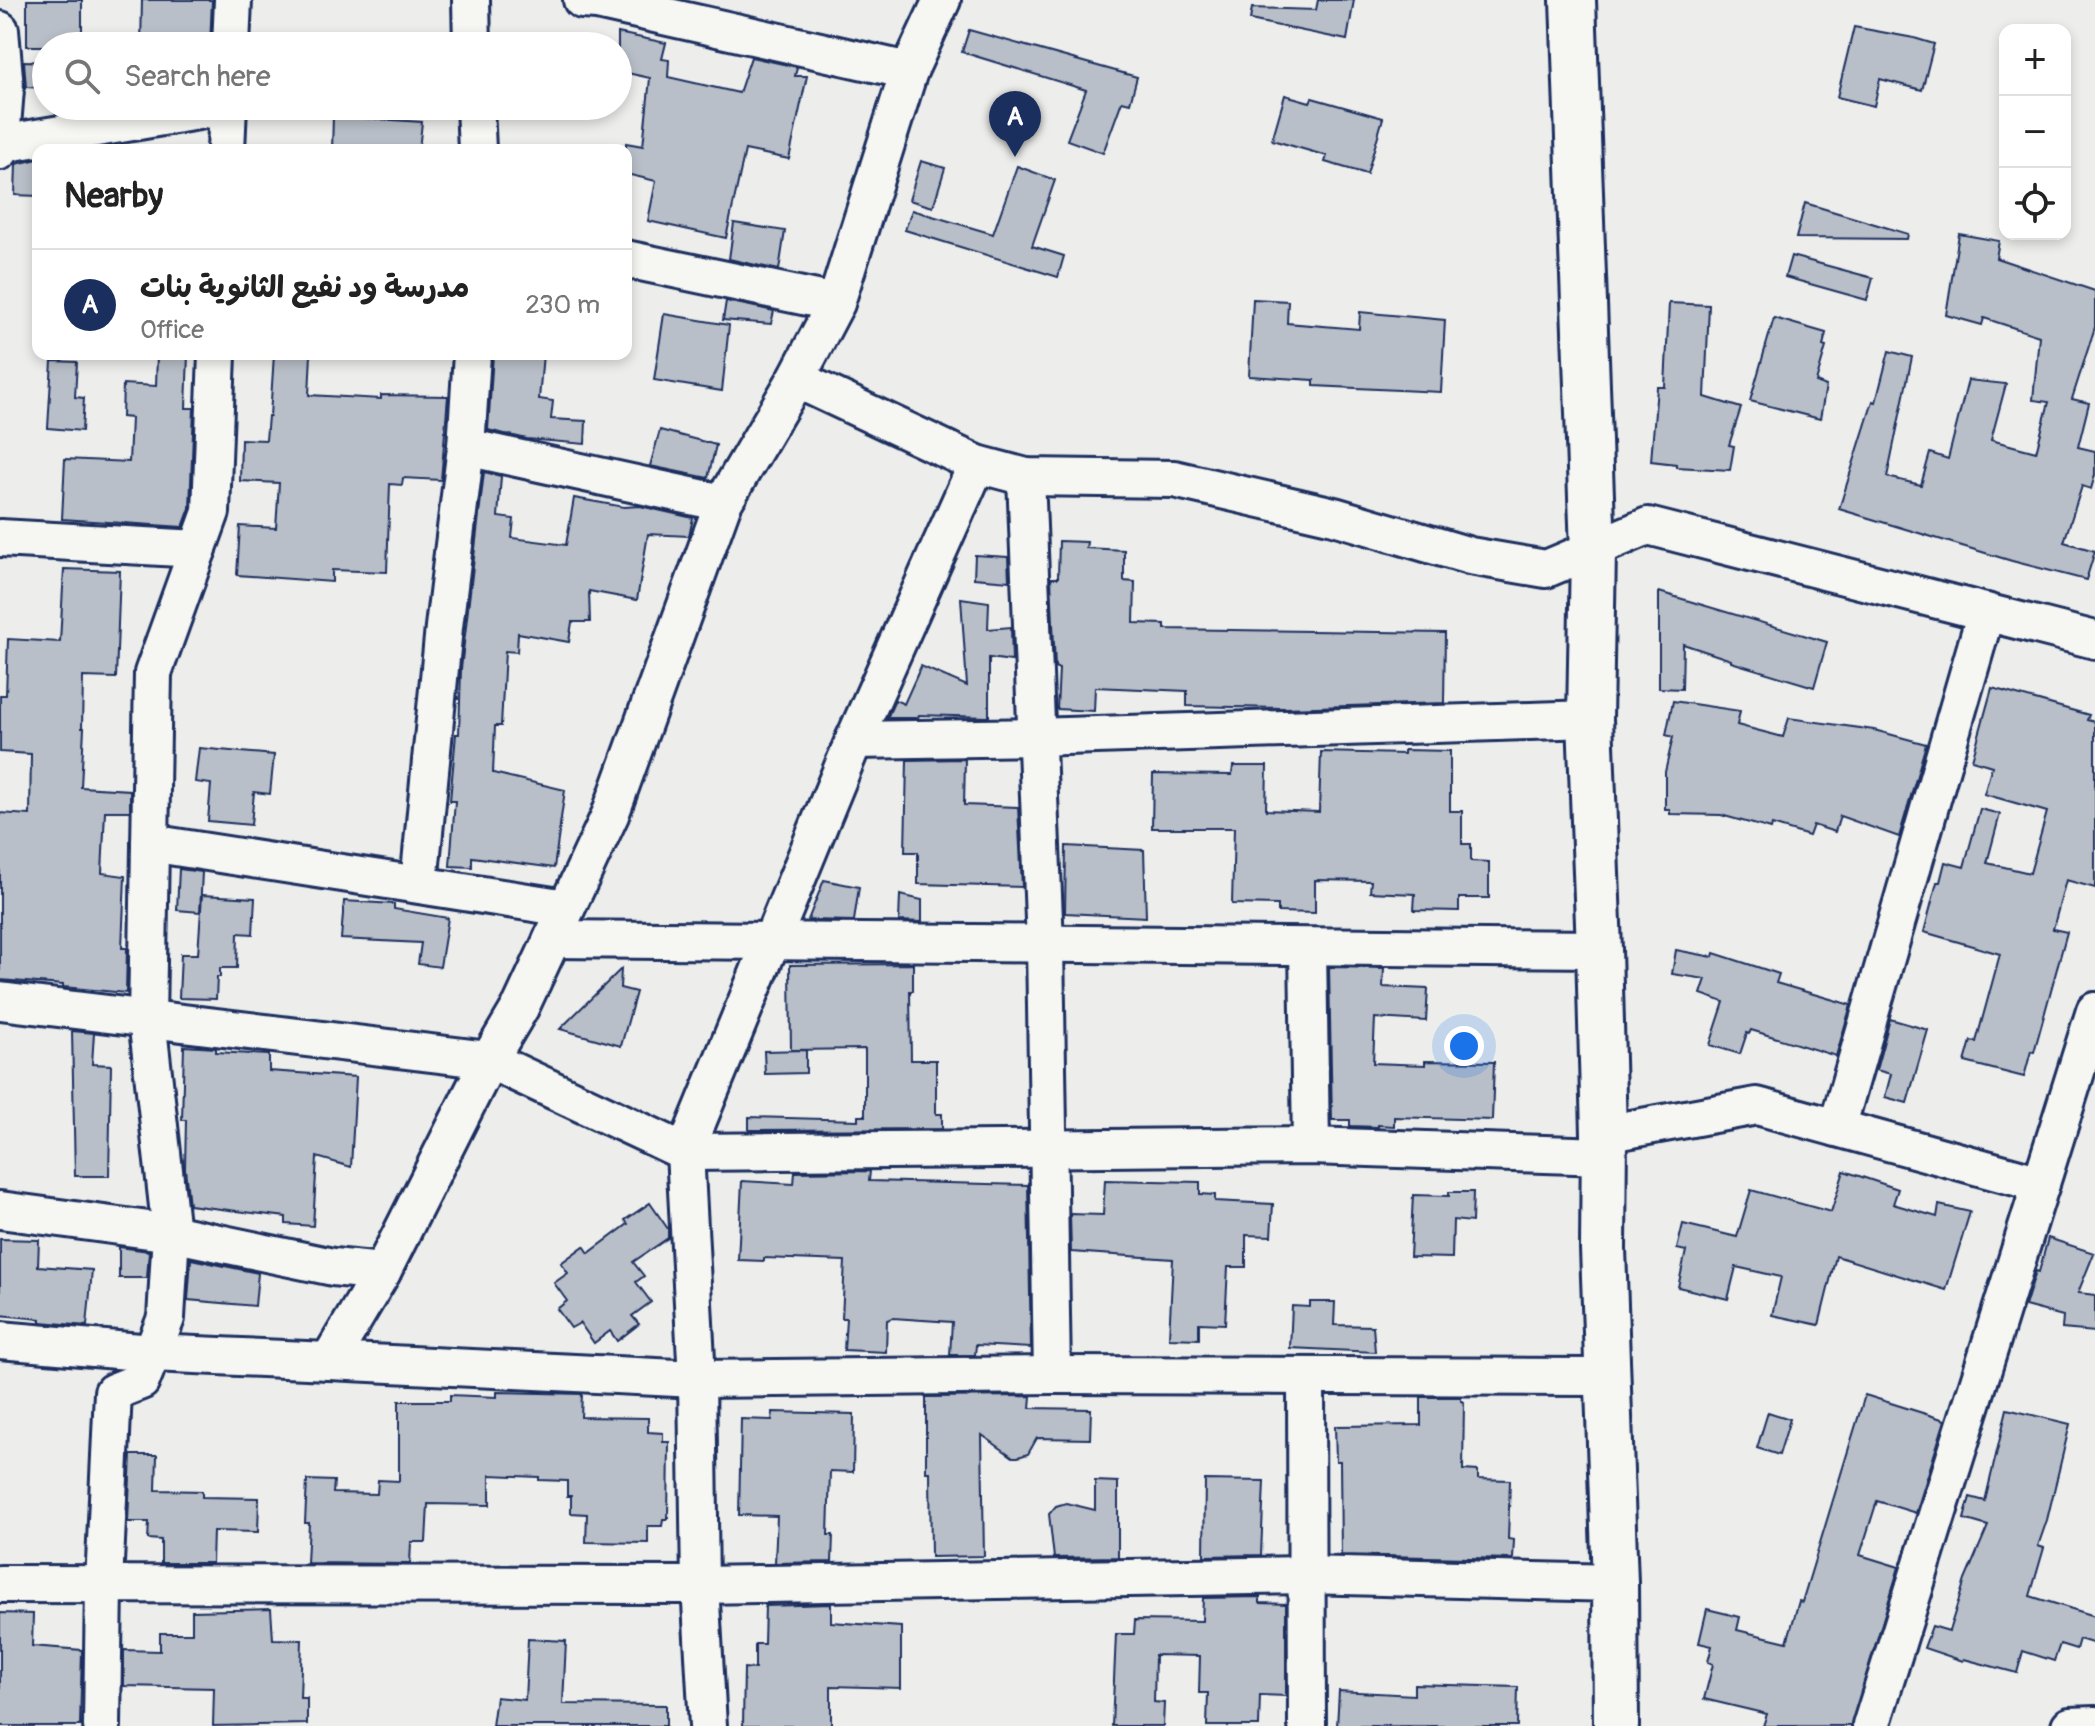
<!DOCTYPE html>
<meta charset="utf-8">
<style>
:root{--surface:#fff;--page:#f6f6f6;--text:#222;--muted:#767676;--line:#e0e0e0;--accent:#1b2f5e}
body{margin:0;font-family:Pangolin,"Playpen Sans Arabic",sans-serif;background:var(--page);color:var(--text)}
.controls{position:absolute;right:24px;top:24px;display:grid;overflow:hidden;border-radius:16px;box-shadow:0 4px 12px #0003}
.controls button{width:72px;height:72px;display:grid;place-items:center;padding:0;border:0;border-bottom:2px solid var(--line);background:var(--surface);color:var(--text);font:40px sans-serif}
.you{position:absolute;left:1464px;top:1046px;width:28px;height:28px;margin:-20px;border:6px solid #fff;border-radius:50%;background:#1a73e8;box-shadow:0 0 0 12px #1a73e833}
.badge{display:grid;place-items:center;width:52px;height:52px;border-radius:50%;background:var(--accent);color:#fff;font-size:26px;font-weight:700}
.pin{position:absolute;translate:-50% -66px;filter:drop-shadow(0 2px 4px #0008)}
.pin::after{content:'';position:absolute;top:42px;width:28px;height:24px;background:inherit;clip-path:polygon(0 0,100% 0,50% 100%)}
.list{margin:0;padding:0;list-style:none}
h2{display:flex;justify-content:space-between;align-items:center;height:104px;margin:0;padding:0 32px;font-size:34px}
h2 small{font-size:26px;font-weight:400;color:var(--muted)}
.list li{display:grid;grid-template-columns:52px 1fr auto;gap:24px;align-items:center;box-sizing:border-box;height:112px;padding:0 32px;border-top:2px solid var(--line)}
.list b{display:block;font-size:30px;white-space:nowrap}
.list p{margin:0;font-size:26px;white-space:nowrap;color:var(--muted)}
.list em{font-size:26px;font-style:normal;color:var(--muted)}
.icon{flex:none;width:44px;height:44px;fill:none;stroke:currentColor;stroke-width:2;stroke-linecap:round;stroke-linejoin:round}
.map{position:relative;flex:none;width:2095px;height:1726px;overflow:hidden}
.search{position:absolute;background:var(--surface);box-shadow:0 4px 12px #0003;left:32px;top:32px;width:600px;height:88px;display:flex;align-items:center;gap:20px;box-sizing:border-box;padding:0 28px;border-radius:44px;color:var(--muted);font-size:30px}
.panel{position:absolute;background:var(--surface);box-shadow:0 4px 12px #0003;left:32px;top:144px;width:600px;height:216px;border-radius:16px}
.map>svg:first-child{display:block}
.building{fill:#b9bfc8;stroke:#1b2f5e;stroke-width:2}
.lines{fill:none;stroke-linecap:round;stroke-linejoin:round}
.minor-casing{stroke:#1b2f5e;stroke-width:42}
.major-casing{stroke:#1b2f5e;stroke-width:50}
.minor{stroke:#f6f6f2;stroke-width:36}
.major{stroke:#f6f6f2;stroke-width:44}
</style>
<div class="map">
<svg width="2095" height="1726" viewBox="0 0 2095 1726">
<rect width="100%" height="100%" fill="#edeeec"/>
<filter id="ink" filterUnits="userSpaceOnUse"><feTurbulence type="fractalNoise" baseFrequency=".0125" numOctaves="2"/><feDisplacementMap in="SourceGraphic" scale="16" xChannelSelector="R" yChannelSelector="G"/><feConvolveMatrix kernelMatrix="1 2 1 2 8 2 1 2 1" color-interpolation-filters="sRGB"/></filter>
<g filter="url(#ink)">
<g class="building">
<rect x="27" y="0" width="55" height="46"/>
<path d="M142 0H212L210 46H141Z"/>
<path d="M1318 0H1354L1347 40 1250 20 1252 8 1316 10Z"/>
<path d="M1854 27 1914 38 1934 44 1922 90 1880 79 1874 106 1837 97Z"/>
<path d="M969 30 1137 77 1130 103 1122 101 1103 153 1067 140 1086 90 962 52Z"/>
<path d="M618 33 666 43 662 59 669 60 668 77 739 93 751 57 797 67 795 76H807L789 159 745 150 726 238 648 221 656 181 626 174V143L643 146 650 78 618 71Z"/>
<path d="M24 61 46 62V88L26 87Z"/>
<path d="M1285 95 1310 102 1312 98 1383 118 1367 174 1325 162 1327 156 1272 140Z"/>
<path d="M333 116 422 122 419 150H332Z"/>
<path d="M38 159V196L15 195 16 164Z"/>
<path d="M921 161 945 168 933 207 909 200Z"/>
<path d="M1017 166 1055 180 1032 246 1064 256 1058 277 905 230 912 210 993 234Z"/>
<path d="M1805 203 1908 234 1907 239 1796 238Z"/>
<path d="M734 223 785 231 779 270 729 259Z"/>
<path d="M1959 234 1999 241 1996 258 2095 291V327L2072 399 2089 403 2078 447 2095 451V475L2091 489 2082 486 2064 542 2095 551 2086 580 2012 561 1839 509 1873 401 1876 402 1889 351 1912 357 1887 477 1921 485 1930 453 1948 459 1968 380 2006 384 1991 440 2036 452 2049 402 2033 400 2039 336 1984 318 1982 325 1946 315Z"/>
<path d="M1791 256 1873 278 1867 300 1785 277Z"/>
<path d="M1253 299 1288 301 1287 323 1359 329 1360 312 1445 320 1441 392 1314 386V380L1249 376Z"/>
<path d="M726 301 774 311 771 324 723 320Z"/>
<path d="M1669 303 1709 305 1705 397 1741 408 1729 445 1734 446 1730 470 1676 467V464L1651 461 1657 387H1665Z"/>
<path d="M664 314 729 325 722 391 654 380Z"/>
<path d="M1774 318 1826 333 1823 346 1826 347 1816 382 1826 386 1820 419 1750 401Z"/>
<path d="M157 354H188L186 408H194L190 508 183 527 62 519 65 459 129 462 131 418 122 417 123 384 156 386Z"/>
<path d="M274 354H311L309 395 381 399V395L448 396 441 480 403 478 402 485 390 484 387 572 332 570V582L237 575 240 526 276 528 279 483 240 481 241 439 266 440 268 416H270Z"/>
<path d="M493 354H543L539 399 553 401 551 419 586 421 585 444 527 439 488 430Z"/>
<path d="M52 361 77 362 75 397 84 398 82 431 48 428Z"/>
<path d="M660 430 716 445 708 478 650 466Z"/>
<path d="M484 472 501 476 498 517 514 519 512 538 566 545 574 498 624 507 640 506 693 518 689 536 648 534 637 600 589 591 590 622H572L569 642 518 633 517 652 505 651 501 726H495L493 773 565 790 554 868 472 857V867L450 866 455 801H450L456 734H459L461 669Z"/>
<path d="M1059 541 1087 542 1086 548 1124 550V581L1135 582 1134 623 1165 624V629L1445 633 1444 703 1284 708 1187 706V691L1095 687 1094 711 1057 709 1059 669 1055 667 1051 578H1058Z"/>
<path d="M975 555 1008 557 1009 581 974 578Z"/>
<path d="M64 569 120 571 116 678 83 677 82 728H84L81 787 130 790V811H105L102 873 125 876 122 948H127L126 993 63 987V985L0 980V813L30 815 31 754 0 752V695H6L8 639 60 642Z"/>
<path d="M1659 592 1827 642 1814 687 1731 662V660L1683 644 1682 689 1659 688Z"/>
<path d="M961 598 989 602 988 629 1011 627 1012 661 989 658V717L919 715 918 718H887L895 700 904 704 921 666 967 686Z"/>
<path d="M1992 688 2089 715 2087 720 2095 722V888L2066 880 2053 929 2067 932 2034 1052 2031 1051 2024 1077 1965 1062 1971 1041 1976 1042 2000 954 1924 932 1937 882H1940L1945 862 1964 867 1980 809 2000 814 1987 863 2030 873 2047 812 1984 794 1992 766 1972 760Z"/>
<path d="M1673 701 1740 711 1737 725 1783 737 1789 718 1874 730 1926 744 1899 837 1840 816 1835 832 1813 825 1809 836 1772 825 1771 829 1721 815 1670 814V809H1665V772L1673 737 1666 735Z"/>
<path d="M199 748 274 755 270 794 254 792 251 825 208 821 211 784 195 782Z"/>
<path d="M1404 750 1450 751V811H1462V844H1471V861L1489 862V898H1459V911L1414 910 1415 894 1370 892 1371 881 1315 880V913L1278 912V905L1232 904 1234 828H1152L1153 774 1232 775 1233 766H1267L1266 810 1319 812 1321 752 1404 754Z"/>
<path d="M965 759 964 805 1018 807 1022 887 918 884V852H905L907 760Z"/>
<path d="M1066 846 1144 850 1146 917 1065 913Z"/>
<path d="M179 869 202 872 200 912 177 910Z"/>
<path d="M824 880 859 887 854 921 808 920Z"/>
<path d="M202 895 255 898 253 934 238 933 237 968H220V977H217L216 999 179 998 181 954H198Z"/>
<path d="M900 895 922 900V922L899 921Z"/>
<path d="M344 901 394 904V909L448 918 440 967 418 964 421 943 341 939Z"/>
<path d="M1676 950 1713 957 1714 953 1779 974 1776 983 1851 1005 1836 1056 1751 1030 1749 1034 1747 1033 1740 1054 1710 1045 1724 1002 1701 994 1706 979 1672 974Z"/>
<path d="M913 964V991H910L911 1060H936V1114H942V1129L749 1130V1117L858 1120V1116H865V1049L791 1050 790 965Z"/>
<path d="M1329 967 1384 968 1383 987 1428 989 1426 1021 1375 1018 1373 1063 1425 1065V1061L1494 1062 1492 1120 1394 1117V1126L1378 1125V1127L1350 1126V1120H1332Z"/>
<path d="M621 969 620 988 636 992 621 1046 560 1029Z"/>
<path d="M1890 1019 1928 1030 1907 1103 1885 1097 1891 1074 1876 1070Z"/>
<path d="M72 1031 94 1033 92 1064 111 1065 109 1176H75Z"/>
<path d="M184 1046 216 1048V1052L269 1055V1071L356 1077 351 1167 317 1157 313 1226 286 1224V1217L189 1205 185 1168 186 1120H182Z"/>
<path d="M806 1050V1073L765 1074 764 1051Z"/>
<path d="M870 1171 869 1181 1028 1185 1031 1348 976 1345 975 1355H950L952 1322 893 1318 887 1320 886 1352 844 1350 846 1318H842L845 1261 764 1258V1261L738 1260 742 1181 794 1184 795 1172Z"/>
<path d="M1844 1171 1898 1189 1893 1204 1937 1217 1939 1205 1970 1212 1946 1290 1836 1256 1819 1325 1772 1315 1781 1277 1736 1267 1728 1299 1678 1287 1686 1251 1677 1249 1683 1224 1737 1237 1751 1190 1831 1212Z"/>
<path d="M1105 1180 1200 1182V1194L1215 1195V1201L1273 1204 1271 1236 1246 1235V1267H1228L1225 1324 1199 1323V1339L1169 1338 1173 1259 1071 1252 1070 1214 1103 1215Z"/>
<path d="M1449 1192H1473L1472 1222 1453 1220 1452 1258 1410 1257 1413 1195 1449 1196Z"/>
<path d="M650 1203 668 1229V1238L633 1262 644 1276 636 1282 651 1302 632 1316 639 1324 617 1341 610 1331 594 1343 580 1323 571 1328 557 1309 567 1301 554 1283 568 1273 561 1263 584 1246 589 1253 628 1224 625 1220Z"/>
<path d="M2048 1238 2094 1253 2078 1293 2095 1295V1332L2062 1329 2063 1316 2025 1306 2036 1271 2039 1272Z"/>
<path d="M0 1239 39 1240 38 1266 92 1270 87 1326 41 1322V1319L0 1315Z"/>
<path d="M119 1247 149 1251 147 1278H119Z"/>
<path d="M191 1259 258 1273 255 1306 188 1300Z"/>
<path d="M1310 1302H1335L1334 1325 1373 1326 1375 1352 1290 1348 1292 1306 1310 1307Z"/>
<path d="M497 1392 582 1394 581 1417 648 1418V1432L663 1433V1442H669L668 1519H663L662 1526H648V1543L586 1542 587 1514 571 1513V1496H567V1481L539 1480V1477L490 1475V1505L428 1504 426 1542H411L410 1564 307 1563 309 1523H305L307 1480 334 1481 333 1493 377 1494 378 1480 399 1481V1401H450V1395L497 1397Z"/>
<path d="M1865 1395 1945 1420 1916 1513 1877 1501 1860 1555 1899 1567 1851 1726H1763L1767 1714 1704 1699 1713 1664 1708 1662 1712 1646 1699 1643 1707 1609 1740 1617 1737 1630 1787 1642 1799 1601 1802 1602Z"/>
<path d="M1031 1396 1030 1408 1091 1409 1090 1439 1037 1438 1028 1454 1018 1457H1013L982 1435 984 1556 931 1557 930 1472H926V1397Z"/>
<path d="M1421 1397H1461V1401L1464 1402 1463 1470 1478 1471V1479L1510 1480 1508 1539 1514 1540 1513 1559 1341 1555 1340 1461H1336L1335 1426 1421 1425Z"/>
<path d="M2007 1409 2070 1424 2047 1520 2038 1546 2044 1548 2030 1596 2095 1616V1644L2079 1639 2076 1649 2060 1644 2054 1661 2023 1651 2017 1673 1964 1659 1963 1661 1924 1648 1932 1626 1949 1631 1965 1580 1988 1526 1964 1519 1970 1497 1985 1501Z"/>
<path d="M773 1412 854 1414 853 1472 830 1471 828 1535H833L832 1562 775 1563 777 1516 739 1515 741 1419 772 1420Z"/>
<path d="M1768 1412 1790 1419 1779 1455 1757 1448Z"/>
<path d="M131 1455H157L156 1490 202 1491V1497L259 1498 258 1532 213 1531 212 1563H161V1540L148 1539 149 1522H128Z"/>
<path d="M1205 1480 1264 1481 1261 1555 1204 1556Z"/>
<path d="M1095 1481 1118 1482V1557L1054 1558 1049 1514 1056 1506 1066 1503 1095 1510Z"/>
<path d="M1260 1597V1603L1286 1604V1696L1260 1695 1259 1726H1207L1208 1693H1199L1200 1656 1155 1655 1154 1702 1164 1703 1163 1726H1112L1116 1634H1134L1135 1620 1202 1621 1203 1598Z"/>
<path d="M831 1604V1622L901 1627V1688L831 1686V1726H743L744 1668 755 1669V1644H764L765 1606Z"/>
<path d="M271 1609 273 1639 302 1640 300 1698H307V1724L213 1726 214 1688 124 1686V1650L160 1651V1633H192V1611Z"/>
<path d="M0 1613 33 1614 32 1646 82 1650 80 1726H0Z"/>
<path d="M528 1639 566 1641 563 1704 666 1705V1726H492L496 1697 525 1700Z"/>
<path d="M1414 1684 1518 1687 1517 1726H1337L1339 1691 1414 1695Z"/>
</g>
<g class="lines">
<g class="minor-casing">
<g id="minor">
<path d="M471 0 472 46"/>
<path d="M582 0 597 1 909 71"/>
<path d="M0 30 5 89 0 151"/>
<path d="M231 46 233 0"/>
<path d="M475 106 477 150"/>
<path d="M1 144 228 106"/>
<path d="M226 150 228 106"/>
<path d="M626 259 836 303"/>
<path d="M796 379 977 464 1026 477 1174 479 1334 516 1470 556 1546 569 1648 526 2095 640"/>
<path d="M466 447 723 503"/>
<path d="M1026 477 1045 944 1052 1375"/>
<path d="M0 538 198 549"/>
<path d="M854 740 1035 737 1590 719"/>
<path d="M150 843 566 908"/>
<path d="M419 884 444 627 466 447 472 354"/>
<path d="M552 939 1599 949"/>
<path d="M1308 947 1311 1146"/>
<path d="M0 1001 489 1060 685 1152 1311 1146 1604 1156"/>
<path d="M1837 1128 1986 612"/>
<path d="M1604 1134 1757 1106 2041 1184"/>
<path d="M0 1210 171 1233 333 1267 382 1272"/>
<path d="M0 1340 152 1353 329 1361 382 1272 489 1060 521 1006 610 815 723 503 796 379 836 303 909 71 942 0"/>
<path d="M329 1361 697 1379 1052 1375 1606 1377"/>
<path d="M1306 1377 1307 1726"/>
<path d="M0 1584 700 1585 1306 1575 1615 1583"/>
<path d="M102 1726 104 1584 113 1392 141 1381 166 1318 171 1233 147 1019 153 673 211 512 217 354"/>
<path d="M708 1726 700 1585 697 1379 685 1152 854 740 977 464"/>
<path d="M1871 1726 2095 1011"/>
<path d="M2070 1726 2095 1725"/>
</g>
</g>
<g class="major-casing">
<path id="major" d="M1573 0 1593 551 1590 719 1599 949 1604 1134 1603 1249 1615 1583 1616 1726"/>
</g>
<use href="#minor" class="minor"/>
<use href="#major" class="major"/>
</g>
</g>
</svg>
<div class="controls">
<button>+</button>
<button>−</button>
<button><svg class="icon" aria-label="locate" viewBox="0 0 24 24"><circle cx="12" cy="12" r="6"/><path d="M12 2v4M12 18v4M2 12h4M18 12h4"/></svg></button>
</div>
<div class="you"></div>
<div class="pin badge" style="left:1015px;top:157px">A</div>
<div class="search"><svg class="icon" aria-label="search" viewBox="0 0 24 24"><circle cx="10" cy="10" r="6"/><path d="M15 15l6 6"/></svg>Search here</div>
<section class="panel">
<h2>Nearby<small></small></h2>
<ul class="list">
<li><span class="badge">A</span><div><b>مدرسة ود نفيع الثانوية بنات</b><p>Office</p></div><em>230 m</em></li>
</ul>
</section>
</div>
